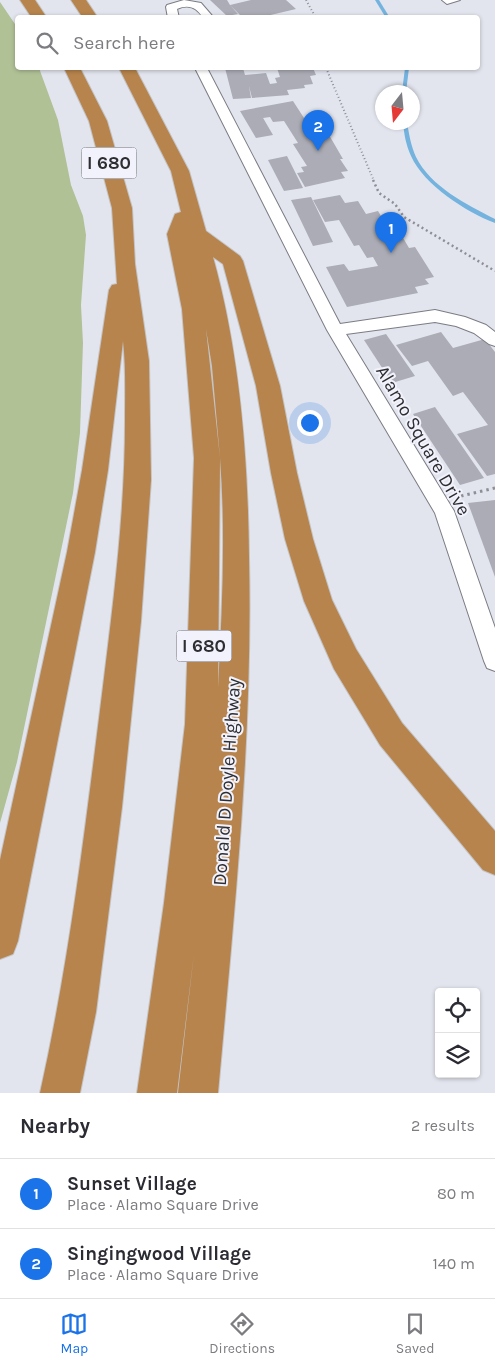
<!DOCTYPE html>
<meta charset="utf-8">
<style>
:root{--surface:#fff;--page:#f2f2f3;--text:#2b2b33;--muted:#7c7c81;--line:#e1e1e2;--accent:#1a73e8}
body{margin:0;font-family:Karla,sans-serif;background:var(--page);color:var(--text)}
.controls{position:absolute;right:15px;bottom:15px;display:grid;overflow:hidden;border-radius:5px;box-shadow:0 1px 4px #0004}
.controls button{width:45px;height:45px;display:grid;place-items:center;padding:0;border:0;border-bottom:1px solid var(--line);background:var(--surface);color:var(--text);font:25px sans-serif}
.compass{position:absolute;left:375px;top:85px;width:45px;height:45px;border-radius:50%;background:var(--surface);box-shadow:0 1px 4px #0004;rotate:196deg}
.you{position:absolute;left:309px;top:422px;width:18px;height:18px;margin:-12px;border:4px solid #fff;border-radius:50%;background:#1a73e8;box-shadow:0 0 0 8px #1a73e833}
.badge{display:grid;place-items:center;width:32px;height:32px;border-radius:50%;background:var(--accent);color:#fff;font-size:16px;font-weight:700}
.pin{position:absolute;translate:-50% -41px;filter:drop-shadow(0 1px 2px #0008)}
.pin::after{content:'';position:absolute;top:26px;width:18px;height:15px;background:inherit;clip-path:polygon(0 0,100% 0,50% 100%)}
.list{margin:0;padding:0;list-style:none}
h2{display:flex;justify-content:space-between;align-items:center;height:65px;margin:0;padding:0 20px;font-size:21px}
h2 small{font-size:16px;font-weight:400;color:var(--muted)}
.list li{display:grid;grid-template-columns:32px 1fr auto;gap:15px;align-items:center;box-sizing:border-box;height:70px;padding:0 20px;border-top:1px solid var(--line)}
.list b{display:block;font-size:19px;white-space:nowrap}
.list p{margin:0;font-size:16px;white-space:nowrap;color:var(--muted)}
.list em{font-size:16px;font-style:normal;color:var(--muted)}
.icon{flex:none;width:28px;height:28px;fill:none;stroke:currentColor;stroke-width:2;stroke-linecap:round;stroke-linejoin:round}
.map{position:relative;flex:none;width:495px;height:1093px;overflow:hidden}
.search{position:absolute;background:var(--surface);box-shadow:0 1px 4px #0004;left:15px;right:15px;top:15px;height:55px;display:flex;align-items:center;gap:12px;box-sizing:border-box;padding:0 18px;border-radius:5px;color:var(--muted);font-size:19px}
.sheet{height:205px;background:var(--surface)}
nav{display:flex;justify-content:space-around;align-items:center;box-sizing:border-box;height:70px;border-top:1px solid var(--line);background:var(--surface);font-size:14px;color:var(--muted)}
nav a{display:grid;justify-items:center;gap:2px}
nav .on{color:var(--accent)}
.map>svg:first-child{display:block}
.green{fill:#b0c196}
.lines{fill:none;stroke-linecap:round;stroke-linejoin:round}
.stream{fill:#75b3df;fill-rule:evenodd}
.building{fill:#abacb5}
.lane-casing{stroke:#7b7c84;stroke-width:2}
.street-casing{stroke:#7b7c84;stroke-width:2}
.highway-casing{stroke:#c4c4c6;stroke-width:2}
.path-far2{stroke:#8e8f96;stroke-width:2;stroke-dasharray:1 2.5;stroke-linecap:butt}
.path-far1{stroke:#8e8f96;stroke-width:2.5;stroke-dasharray:2 3;stroke-linecap:butt}
.path{stroke:#8e8f96;stroke-width:3;stroke-dasharray:2.5 4;stroke-linecap:butt}
.lane{fill:#fff;fill-rule:evenodd}
.street{fill:#fff;fill-rule:evenodd}
.highway{fill:#b6844c;fill-rule:evenodd}
.labels{text-anchor:middle;stroke-width:4;stroke-linejoin:round;paint-order:stroke}
.shield{fill:#f1f2fb;stroke:#68696e;stroke-width:1}
.shield-label{font-size:18px;font-weight:bold;fill:#2e2e32}
.street-label{font-size:19px;fill:#2e2e32;stroke:#f1f2fb}
</style>
<div class="map">
<svg width="495" height="1093" viewBox="0 0 495 1093">
<rect width="100%" height="100%" fill="#e3e5ee"/>
<path class="green" d="M0 2 17 27 18 68H39L58 120 71 185 83 216 86 235 81 305 83 343 80 433 73 493 17 762 0 823Z"/>
<g class="lines">
<g class="stream">
<path d="M375 0H379L390 18H386Z"/>
<path d="M405 68H409L406 92H402Z"/>
<path d="M403 122H407C409 134 411 146 416 157 431 187 466 204 495 219V223C466 212 424 185 411 156 406 145 404 134 403 122Z"/>
</g>
</g>
<g class="building">
<path d="M210 0H227L230 5 251 0H286L296 9 258 18H243L230 5 238 14 227 16Z"/>
<path d="M225 68H243L245 75 266 73 270 84 277 83 275 78 280 77 277 68H313L316 75 310 76 313 84 304 85 305 88 287 90 289 95 252 98 249 86 251 98 233 99Z"/>
<path d="M293 101 304 118 318 116 343 159H340L348 171 341 172 345 178 305 187 297 173 304 172 301 167 307 166 293 144 298 143 284 121 273 122 270 117 263 118 259 111 273 135 256 138 240 111Z"/>
<path d="M287 156 303 188 284 191 268 160Z"/>
<path d="M340 195 345 203 358 201 366 214 378 211 394 238 402 236 409 248 415 247 434 277 425 279 429 284 415 287 418 293 347 307 326 267 344 264 349 271 378 266 373 257 367 258 359 245 354 246 339 220 325 222 313 200Z"/>
<path d="M311 197 313 201 333 242 313 246 291 200Z"/>
<path d="M441 332 453 348 485 339 495 352V474L487 476 457 434 488 425 463 392 453 396 428 361 412 366 396 345Z"/>
<path d="M386 334 415 376 392 383 364 340Z"/>
<path d="M435 407 484 478 460 485 413 414Z"/>
<path d="M495 500V577L468 503Z"/>
</g>
<g class="lines">
<g class="lane-casing">
<path id="lane" d="M442 0H460L447 4Z"/>
</g>
<g class="street-casing">
<g id="street">
<path d="M184 0 201 3 214 18H203C197 7 188 4 177 9L179 18H168L166 7 167 5Z"/>
<path d="M195 68H207L340 324 435 310 465 317 486 325 495 332V346L489 344 474 333 456 326 435 322 346 334 454 511 495 628V671L487 668 484 661 435 513 327 330Z"/>
</g>
</g>
<g class="highway-casing">
<g id="highway">
<path d="M20 0H35L47 18H32Z"/>
<path d="M71 0H86L98 18H83Z"/>
<path d="M64 68H80L107 121 132 208 135 264 149 361 151 480 141 621 122 807 96 1012 80 1093H40C70 959 86 822 103 686 114 598 125 510 125 421 125 394 126 367 123 341L108 470 95 552 18 941 13 954 0 959V860L67 552 82 470 109 290 112 285 117 284 112 208 89 121Z"/>
<path d="M119 68H135L189 171 206 231 240 256 243 261 280 386 297 473 313 539 332 600 356 649 402 723 495 831V875L483 870 380 745 334 669 304 601 285 539 271 473 256 386 223 264 213 257C240 354 248 457 249 558 253 737 234 915 218 1093H178L194 953 177 1093H137L164 903 185 724 194 458 182 309 167 234 175 214 181 212 171 171ZM206 329 212 366 220 458ZM220 458C226 534 222 612 218 688Z"/>
</g>
</g>
<g class="path-far2">
<path d="M306 0 316 18"/>
<path d="M326 68 374 181"/>
</g>
<path class="path-far1" d="M373 180 379 193 395 204 404 217 495 271"/>
<path class="path" d="M461 496 495 488"/>
<use href="#lane" class="lane"/>
<use href="#street" class="street"/>
<use href="#highway" class="highway"/>
</g>
<g class="labels">
<g class="shield">
<rect x="81.5" y="147.5" width="55" height="31" rx="4"/>
<rect x="176.5" y="630.5" width="55" height="31" rx="4"/>
</g>
<g class="shield-label">
<text x="109" y="169">I 680</text>
<text x="204" y="652">I 680</text>
</g>
<g class="street-label">
<text transform="translate(424 440) rotate(60)" y="7">Alamo Square Drive</text>
<text transform="translate(226 782) rotate(-86)" y="7">Donald D Doyle Highway</text>
</g>
</g>
</svg>
<div class="controls">
<button><svg class="icon" aria-label="locate" viewBox="0 0 24 24"><circle cx="12" cy="12" r="6"/><path d="M12 2v4M12 18v4M2 12h4M18 12h4"/></svg></button>
<button><svg class="icon" aria-label="layers" viewBox="0 0 24 24"><path d="M12 4l9 5-9 5-9-5zM3 14l9 5 9-5"/></svg></button>
</div>
<svg class="compass" viewBox="-18 -18 36 36"><path d="M0-13l5 13h-10z" fill="#e53935"/><path d="M0 13l5-13h-10z" fill="#7c7c81"/></svg>
<div class="you"></div>
<div class="pin badge" style="left:391px;top:253px">1</div>
<div class="pin badge" style="left:318px;top:151px">2</div>
<div class="search"><svg class="icon" aria-label="search" viewBox="0 0 24 24"><circle cx="10" cy="10" r="6"/><path d="M15 15l6 6"/></svg>Search here</div>
</div>
<section class="sheet">
<h2>Nearby<small>2 results</small></h2>
<ul class="list">
<li><span class="badge">1</span><div><b>Sunset Village</b><p>Place · Alamo Square Drive</p></div><em>80 m</em></li>
<li><span class="badge">2</span><div><b>Singingwood Village</b><p>Place · Alamo Square Drive</p></div><em>140 m</em></li>
</ul>
</section>
<nav>
<a class="on"><svg class="icon" aria-label="map" viewBox="0 0 24 24"><path d="M3 6l6-2 6 2 6-2v14l-6 2-6-2-6 2zM9 4v14M15 6v14"/></svg>Map</a>
<a><svg class="icon" aria-label="directions" viewBox="0 0 24 24"><path d="M12 3l9 9-9 9-9-9zM9 14v-3h6M13 9l2 2-2 2"/></svg>Directions</a>
<a><svg class="icon" aria-label="saved" viewBox="0 0 24 24"><path d="M7 4h10v16l-5-4-5 4z"/></svg>Saved</a>
</nav>
